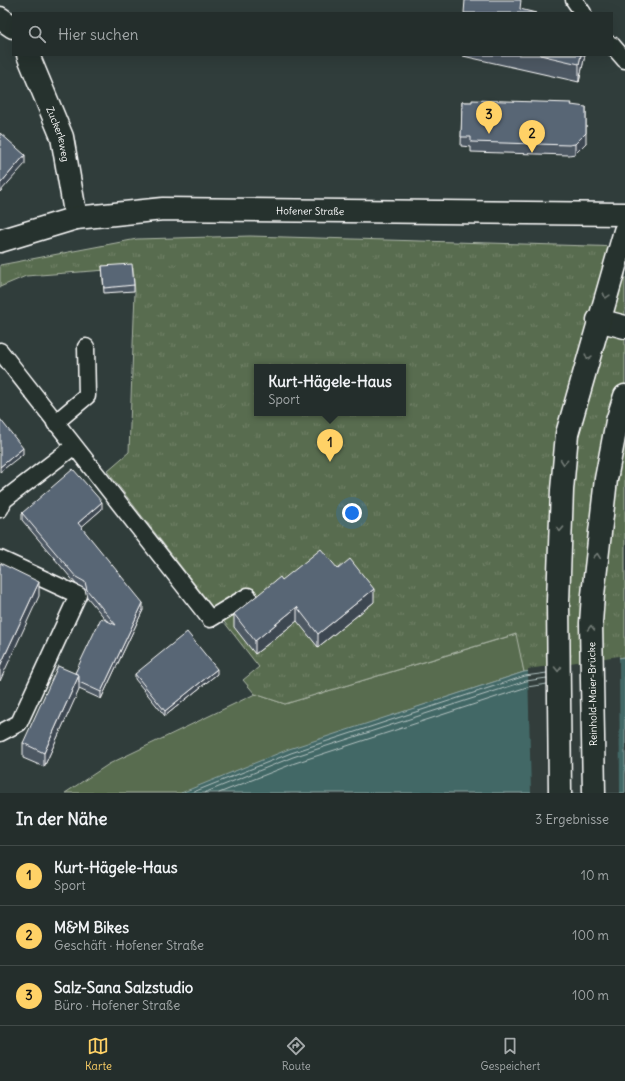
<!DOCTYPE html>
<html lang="de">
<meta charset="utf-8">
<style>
:root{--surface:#242e2c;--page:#303a38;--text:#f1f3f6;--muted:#a3a8a9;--line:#414a48;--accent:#ffd166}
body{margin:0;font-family:Delius,sans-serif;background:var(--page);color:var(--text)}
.you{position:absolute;left:352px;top:513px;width:14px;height:14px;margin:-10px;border:3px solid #fff;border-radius:50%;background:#1a73e8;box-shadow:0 0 0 6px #1a73e833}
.badge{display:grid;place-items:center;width:26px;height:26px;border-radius:50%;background:var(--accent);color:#111;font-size:13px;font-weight:700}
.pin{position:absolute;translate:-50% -33px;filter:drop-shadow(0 1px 2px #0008)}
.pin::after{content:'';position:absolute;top:21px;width:14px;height:12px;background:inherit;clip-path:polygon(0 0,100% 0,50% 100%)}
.popup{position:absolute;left:254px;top:364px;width:152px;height:52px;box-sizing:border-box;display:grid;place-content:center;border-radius:0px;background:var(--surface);filter:drop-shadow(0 1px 3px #0005);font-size:13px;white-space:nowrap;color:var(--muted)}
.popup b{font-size:15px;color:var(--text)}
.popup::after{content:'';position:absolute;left:50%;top:100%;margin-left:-8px;border:8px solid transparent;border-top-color:var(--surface)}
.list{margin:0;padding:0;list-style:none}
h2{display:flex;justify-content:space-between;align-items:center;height:52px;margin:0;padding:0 16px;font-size:17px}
h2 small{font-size:13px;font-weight:400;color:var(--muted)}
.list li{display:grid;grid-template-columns:26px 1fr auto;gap:12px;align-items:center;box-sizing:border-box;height:60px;padding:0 16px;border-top:1px solid var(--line)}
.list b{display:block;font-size:15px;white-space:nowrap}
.list p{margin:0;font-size:13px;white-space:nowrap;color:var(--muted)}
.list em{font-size:13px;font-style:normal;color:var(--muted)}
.icon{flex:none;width:22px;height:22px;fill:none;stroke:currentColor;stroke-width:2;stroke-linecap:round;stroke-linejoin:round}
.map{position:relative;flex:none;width:625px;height:793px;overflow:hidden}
.search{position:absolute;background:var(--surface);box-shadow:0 4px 16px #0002;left:12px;right:12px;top:12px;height:44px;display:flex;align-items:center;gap:10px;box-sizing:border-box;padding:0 14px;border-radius:0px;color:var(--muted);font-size:15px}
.sheet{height:232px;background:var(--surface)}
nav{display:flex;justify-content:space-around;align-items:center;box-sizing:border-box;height:56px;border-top:1px solid var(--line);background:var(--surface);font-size:11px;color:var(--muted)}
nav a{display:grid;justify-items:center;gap:2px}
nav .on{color:var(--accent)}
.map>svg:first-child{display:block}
.green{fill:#596c4f;stroke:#acb6a7}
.park{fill:url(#park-tufts);stroke:#acb6a7;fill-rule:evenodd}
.water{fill:#436866;stroke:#8ea4a3}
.pier{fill:#303d3b}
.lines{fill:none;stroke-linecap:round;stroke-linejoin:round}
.shore{stroke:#b4c3c2;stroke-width:1}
.lane-casing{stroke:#fff;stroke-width:19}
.street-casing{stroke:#fff;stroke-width:25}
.secondary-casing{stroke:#fff;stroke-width:25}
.lane{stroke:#26332d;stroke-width:16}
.street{stroke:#26332d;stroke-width:22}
.secondary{stroke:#26332d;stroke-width:22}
.wall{fill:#4d5864;stroke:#fff}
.shaded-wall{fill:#3e4751;stroke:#fff}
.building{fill:#596674;stroke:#fff}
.oneway{stroke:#727a76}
.labels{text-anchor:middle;stroke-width:3;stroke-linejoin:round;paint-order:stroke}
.street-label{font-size:10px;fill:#fff;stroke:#26332d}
</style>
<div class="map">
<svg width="625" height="793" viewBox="0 0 625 793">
<defs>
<pattern id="park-tufts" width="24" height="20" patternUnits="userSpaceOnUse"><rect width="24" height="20" fill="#596c4f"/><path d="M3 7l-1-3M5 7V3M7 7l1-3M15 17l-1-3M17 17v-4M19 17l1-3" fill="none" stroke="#728269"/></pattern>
</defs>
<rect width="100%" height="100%" fill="#303d3b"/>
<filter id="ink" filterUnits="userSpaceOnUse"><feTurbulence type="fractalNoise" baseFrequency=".025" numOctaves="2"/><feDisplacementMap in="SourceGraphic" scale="8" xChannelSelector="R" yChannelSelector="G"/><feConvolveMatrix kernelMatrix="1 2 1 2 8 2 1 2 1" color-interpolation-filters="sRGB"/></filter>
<g filter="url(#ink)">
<path class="green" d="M517 634 524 672 376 721 183 793H65L109 764 255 694 285 704Z"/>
<path class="park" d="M250 236 625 247V657L524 672 516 634 285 704 255 694 243 680 259 667 107 471 129 452 135 292 133 268 26 276 0 287V265L137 239ZM257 367H403V413H257Z"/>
<path class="water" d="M625 657V793H181L289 749 524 672Z"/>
<path class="pier" d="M619 656 620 793H531L528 669Z"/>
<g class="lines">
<g class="shore">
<path d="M191 793 291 753 525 676 547 673"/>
<path d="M204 793 293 757 526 681 547 678"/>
<path d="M219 793 295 763 527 687 547 684"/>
</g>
<g class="lane-casing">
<g id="lane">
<path d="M574 0 583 13"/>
<path d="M612 45 625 60"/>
<path d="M0 351 210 619 248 596"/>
<path d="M55 423 87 396 86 347"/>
<path d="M0 509 4 500 73 447"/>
<path d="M0 559 78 595 19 723 0 733"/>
</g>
</g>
<g class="street-casing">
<g id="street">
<path d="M0 18 13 27"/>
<path id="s1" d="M28 55 62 137 76 218"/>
<path id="s2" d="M0 241 76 218 163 209 625 214"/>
</g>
</g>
<g class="secondary-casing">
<g id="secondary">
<path d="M598 320 625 327"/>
<path d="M560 793 558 602 562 490 567 434 625 231"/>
<path d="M594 793 591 623 593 595 606 479 617 421 625 396"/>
</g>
</g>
<use href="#lane" class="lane"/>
<use href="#street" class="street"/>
<use href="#secondary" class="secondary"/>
</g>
<g class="wall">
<path d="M463 55H585L579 82 463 56Z"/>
<path d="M462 102 572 105 586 143 575 154 569 155 471 152V147L461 146Z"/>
<path d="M102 266 134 285V291L104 293Z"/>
<path d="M102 509 81 527 143 610 101 699 79 689 44 767 23 758V743L75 673 107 621 87 597 85 589 76 584 22 520V513Z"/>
<path d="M338 569 374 602 318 647 297 621 255 654 234 627V614L282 580Z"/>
<path d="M135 674H217L165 716 135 679Z"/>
</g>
<g class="shaded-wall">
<path d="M581 55H585L579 82V64Z"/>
<path d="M586 107V143L575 154V144Z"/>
<path d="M25 155V164L0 192V184Z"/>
<path d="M23 448V454L0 472V467Z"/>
<path d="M102 502V509L78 530V523Z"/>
<path d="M39 582V596L0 681V666Z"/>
<path d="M374 589V602L318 647V634Z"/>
<path d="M143 603V610L101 699V692Z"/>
<path d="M297 607V621L255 654V641Z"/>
<path d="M217 669V674L165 716V711Z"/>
<path d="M79 675V690L44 767V753Z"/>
</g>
<g class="building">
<path d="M465 0H521L520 9 536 13H464Z"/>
<path d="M540 55H581L579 64Z"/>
<path d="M472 100 572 103 571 105 586 107V133L575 144 569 145 471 142V137H461L462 102H472Z"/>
<path d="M0 133 25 155 0 184Z"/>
<path d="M132 264 134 285 104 288 102 266Z"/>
<path d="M0 419 23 448 0 467Z"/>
<path d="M73 469 102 502 78 523 143 603 101 692 79 682V675L75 673 101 618 116 625 87 590 85 582 76 577 22 513Z"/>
<path d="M321 549 338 569 350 559 374 589 318 634 297 607 255 641 234 614 280 577 282 580Z"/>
<path d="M0 563 39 582 0 666Z"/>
<path d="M187 632 217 669 165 711 135 674Z"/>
<path d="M58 666 79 675 44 753 23 743Z"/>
</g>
<defs><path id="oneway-chevron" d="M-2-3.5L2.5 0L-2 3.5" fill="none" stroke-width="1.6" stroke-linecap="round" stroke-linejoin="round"/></defs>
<g class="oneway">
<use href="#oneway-chevron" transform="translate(606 296) rotate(107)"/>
<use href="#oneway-chevron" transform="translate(588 357) rotate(106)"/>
<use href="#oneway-chevron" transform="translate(564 462) rotate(95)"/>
<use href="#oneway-chevron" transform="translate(560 529) rotate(92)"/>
<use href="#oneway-chevron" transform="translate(597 556) rotate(-84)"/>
<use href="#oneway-chevron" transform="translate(591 628) rotate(-90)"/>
<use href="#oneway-chevron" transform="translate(558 669) rotate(89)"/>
</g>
</g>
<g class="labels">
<g class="street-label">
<text dy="4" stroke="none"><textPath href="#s1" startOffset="85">Zuckerleweg</textPath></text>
<text dy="4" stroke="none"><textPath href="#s2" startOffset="314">Hofener Straße</textPath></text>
<text transform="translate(592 694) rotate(-91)" y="4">Reinhold-Maier-Brücke</text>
</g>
</g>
</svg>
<div class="you"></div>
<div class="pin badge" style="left:330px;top:462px">1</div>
<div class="popup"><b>Kurt-Hägele-Haus</b>Sport</div>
<div class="pin badge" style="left:532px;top:153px">2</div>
<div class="pin badge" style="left:489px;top:134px">3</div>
<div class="search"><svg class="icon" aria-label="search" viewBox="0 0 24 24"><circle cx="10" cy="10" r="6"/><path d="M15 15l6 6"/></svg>Hier suchen</div>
</div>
<section class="sheet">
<h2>In der Nähe<small>3 Ergebnisse</small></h2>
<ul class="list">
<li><span class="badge">1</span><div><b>Kurt-Hägele-Haus</b><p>Sport</p></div><em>10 m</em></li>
<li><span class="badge">2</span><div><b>M&amp;M Bikes</b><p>Geschäft · Hofener Straße</p></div><em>100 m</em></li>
<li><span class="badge">3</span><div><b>Salz-Sana Salzstudio</b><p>Büro · Hofener Straße</p></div><em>100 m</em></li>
</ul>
</section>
<nav>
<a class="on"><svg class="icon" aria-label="map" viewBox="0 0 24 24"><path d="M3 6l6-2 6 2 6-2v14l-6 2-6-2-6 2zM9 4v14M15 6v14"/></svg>Karte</a>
<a><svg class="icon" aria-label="directions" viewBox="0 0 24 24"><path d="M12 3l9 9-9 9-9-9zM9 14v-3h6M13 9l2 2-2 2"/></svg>Route</a>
<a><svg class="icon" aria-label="saved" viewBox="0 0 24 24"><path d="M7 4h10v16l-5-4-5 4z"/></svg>Gespeichert</a>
</nav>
